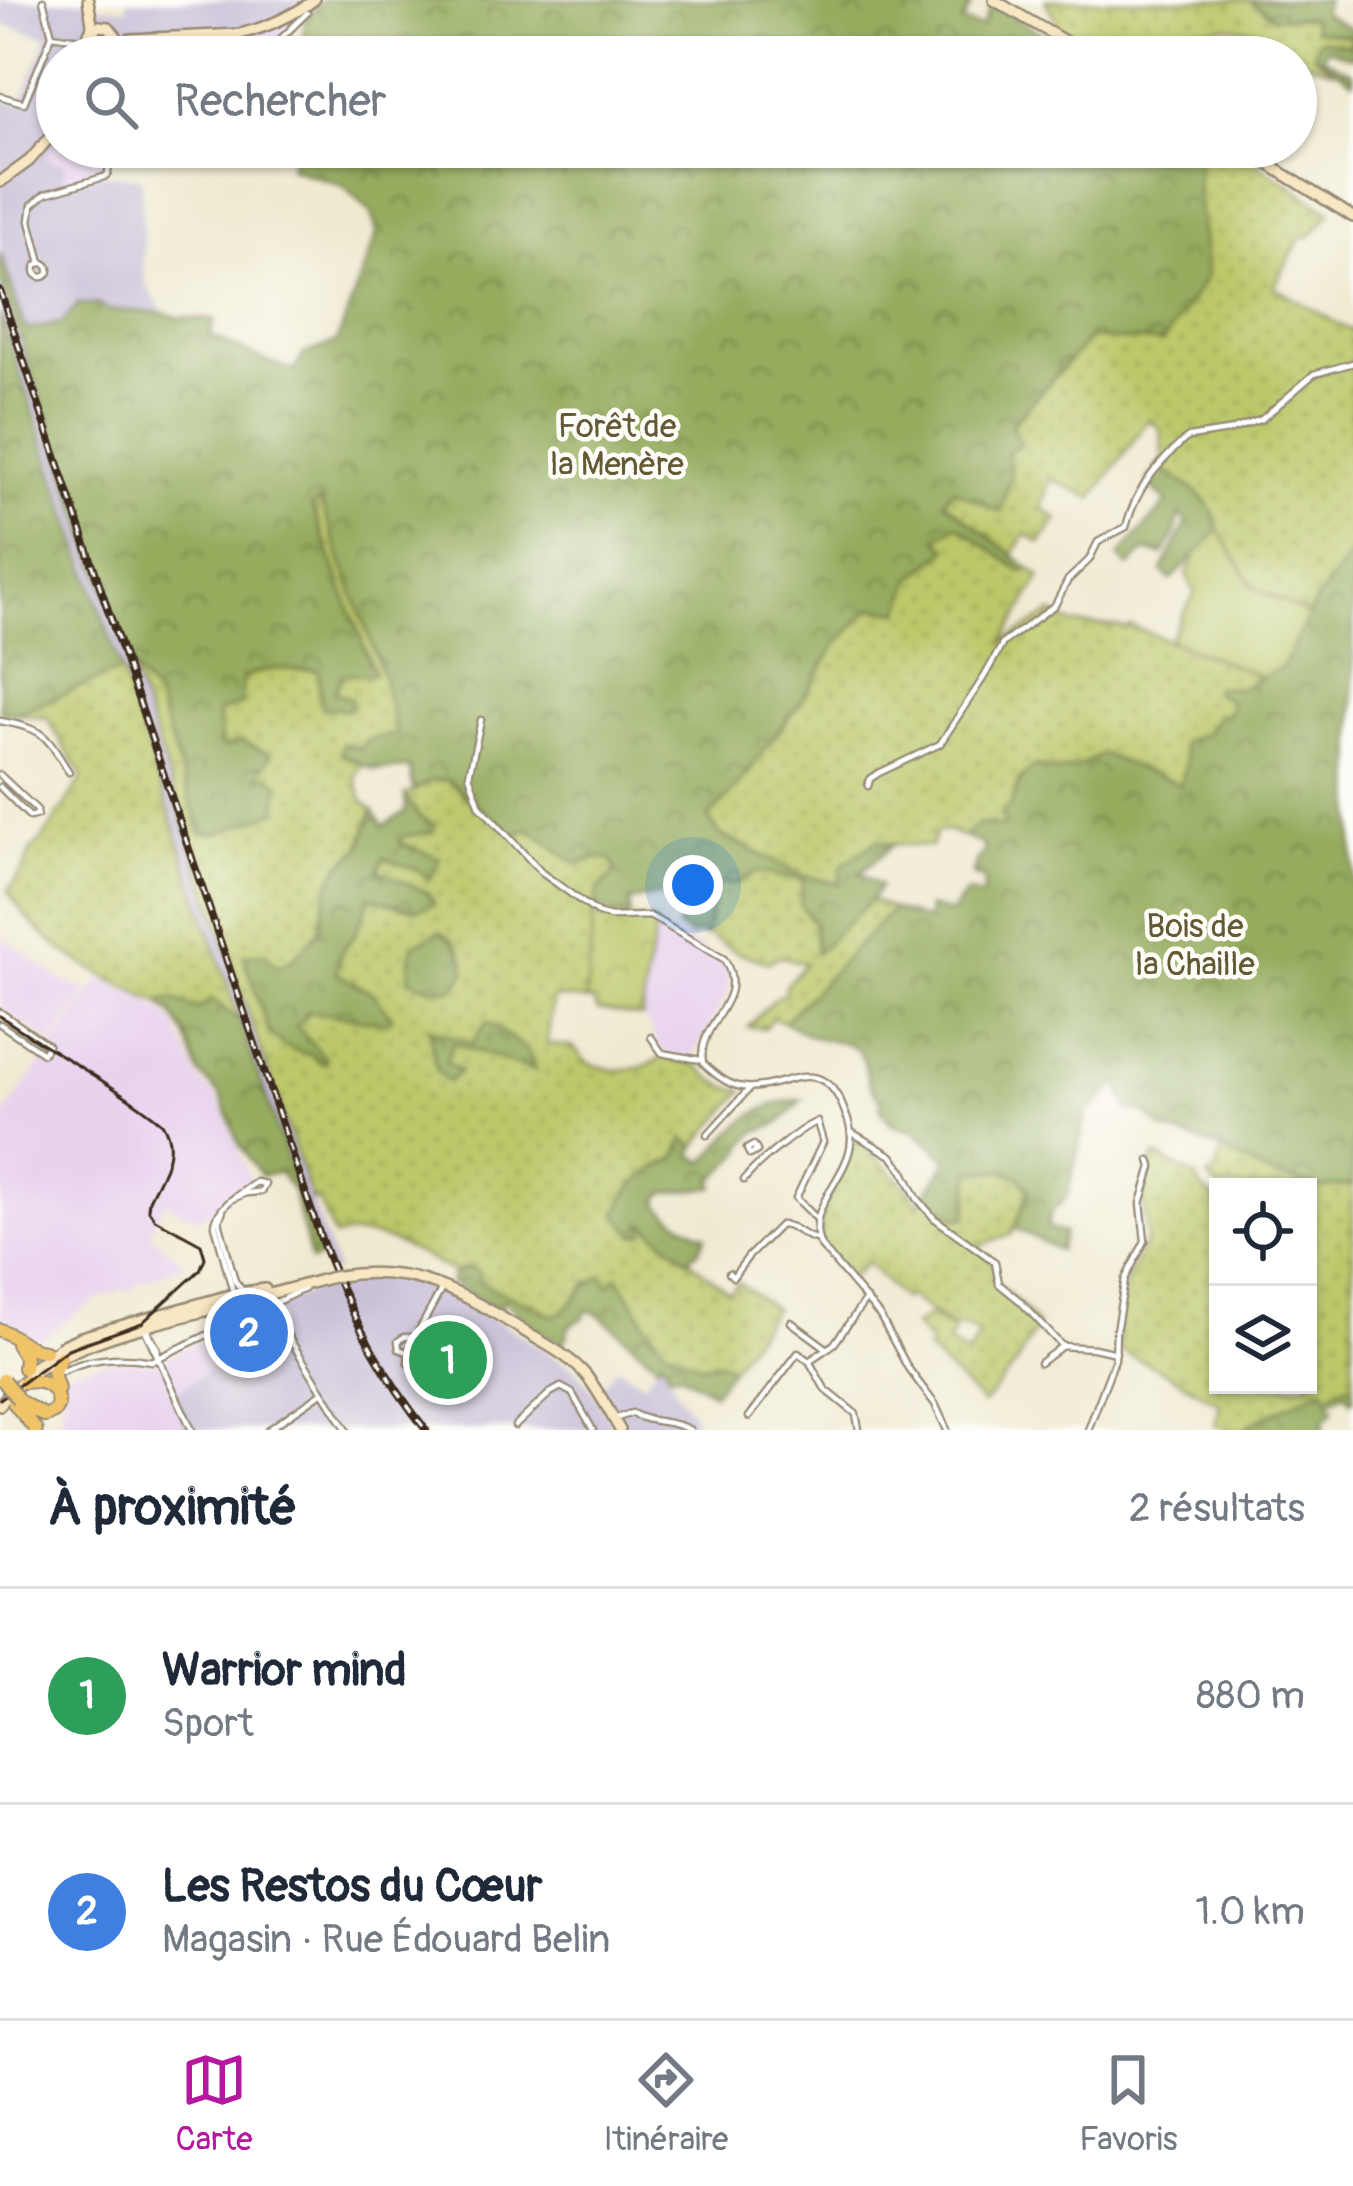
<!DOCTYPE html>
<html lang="fr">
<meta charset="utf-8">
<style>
:root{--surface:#fff;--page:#f2f2f3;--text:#1f2937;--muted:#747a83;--line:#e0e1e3;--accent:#b5179e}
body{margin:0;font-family:Pangolin,sans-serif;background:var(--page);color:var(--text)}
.controls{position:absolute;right:36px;bottom:36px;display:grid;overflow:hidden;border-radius:0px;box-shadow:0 3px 9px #0004}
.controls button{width:108px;height:108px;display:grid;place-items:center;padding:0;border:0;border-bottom:3px solid var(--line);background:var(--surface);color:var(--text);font:60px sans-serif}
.you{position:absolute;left:693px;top:885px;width:42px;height:42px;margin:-30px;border:9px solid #fff;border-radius:50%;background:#1a73e8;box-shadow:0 0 0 18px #1a73e833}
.badge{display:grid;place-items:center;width:78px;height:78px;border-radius:50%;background:var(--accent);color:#fff;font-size:39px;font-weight:700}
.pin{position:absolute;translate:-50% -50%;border:6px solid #fff;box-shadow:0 3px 12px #0006}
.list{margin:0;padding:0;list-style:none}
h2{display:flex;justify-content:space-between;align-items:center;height:156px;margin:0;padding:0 48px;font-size:51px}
h2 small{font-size:39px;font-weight:400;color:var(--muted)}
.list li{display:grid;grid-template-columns:78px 1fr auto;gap:36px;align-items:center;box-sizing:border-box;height:216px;padding:0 48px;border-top:3px solid var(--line)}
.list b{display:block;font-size:45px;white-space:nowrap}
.list p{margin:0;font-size:39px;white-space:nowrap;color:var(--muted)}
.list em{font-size:39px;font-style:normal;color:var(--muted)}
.icon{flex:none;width:66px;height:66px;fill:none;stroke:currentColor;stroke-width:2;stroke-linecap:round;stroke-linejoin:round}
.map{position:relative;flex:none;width:1353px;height:1430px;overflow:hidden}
.search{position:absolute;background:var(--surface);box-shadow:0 3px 9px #0004;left:36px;right:36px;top:36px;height:132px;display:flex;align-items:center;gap:30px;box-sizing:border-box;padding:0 42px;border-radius:66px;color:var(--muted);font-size:45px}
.sheet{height:588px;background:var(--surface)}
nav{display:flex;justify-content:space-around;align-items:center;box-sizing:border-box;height:168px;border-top:3px solid var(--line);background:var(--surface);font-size:33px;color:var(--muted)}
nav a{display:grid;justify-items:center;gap:6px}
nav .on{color:var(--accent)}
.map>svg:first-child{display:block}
.built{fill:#e8d2ee}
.industrial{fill:#c9bfd7}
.grass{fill:url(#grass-dots);stroke:#7c7944;stroke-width:3}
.forest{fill:url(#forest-crowns);stroke:#686b3e;stroke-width:3}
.park{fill:url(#park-crowns);stroke:#7c7944;stroke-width:3}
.pitch{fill:#bcc86a;stroke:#7c7944;stroke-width:3}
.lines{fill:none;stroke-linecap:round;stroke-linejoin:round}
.street-casing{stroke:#958a76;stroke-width:9}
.secondary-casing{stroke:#958a76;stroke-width:14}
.primary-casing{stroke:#958a76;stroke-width:16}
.street{stroke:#fff;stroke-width:4.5}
.secondary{stroke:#f9e7c3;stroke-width:9}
.primary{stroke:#f1c369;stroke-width:12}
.tram{stroke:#3b2a1e;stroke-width:3}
.rail-casing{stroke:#3b2a1e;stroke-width:8}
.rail{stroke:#fdfcf7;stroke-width:3;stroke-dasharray:9;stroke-linecap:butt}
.secondary-bridge-casing{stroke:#958a76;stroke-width:14;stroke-linecap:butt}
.primary-bridge-casing{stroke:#958a76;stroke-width:16;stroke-linecap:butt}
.secondary-bridge{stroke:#f9e7c3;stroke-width:9}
.primary-bridge{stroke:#f1c369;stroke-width:12}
.labels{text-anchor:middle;stroke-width:9;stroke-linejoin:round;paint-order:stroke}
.park-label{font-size:33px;fill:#625935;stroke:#fdfcf7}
</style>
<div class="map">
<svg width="1353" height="1430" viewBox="0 0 1353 1430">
<defs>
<pattern id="grass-dots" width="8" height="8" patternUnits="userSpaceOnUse" patternTransform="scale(3)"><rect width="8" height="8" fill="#bcc86a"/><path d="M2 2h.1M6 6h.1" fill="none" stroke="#a2ac5b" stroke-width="1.8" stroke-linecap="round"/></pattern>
<pattern id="forest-crowns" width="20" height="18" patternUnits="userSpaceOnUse" patternTransform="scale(3)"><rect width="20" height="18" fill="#95ac5e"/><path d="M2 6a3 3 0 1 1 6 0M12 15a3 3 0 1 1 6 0" fill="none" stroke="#7b8c4d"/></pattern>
<pattern id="park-crowns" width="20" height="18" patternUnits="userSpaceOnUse" patternTransform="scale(3)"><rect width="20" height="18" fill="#bcc86a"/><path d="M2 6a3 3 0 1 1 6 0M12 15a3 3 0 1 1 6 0" fill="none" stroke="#a2ac5b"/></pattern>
</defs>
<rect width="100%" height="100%" fill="#fdfcf7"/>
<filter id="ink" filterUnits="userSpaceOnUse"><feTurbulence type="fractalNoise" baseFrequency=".00833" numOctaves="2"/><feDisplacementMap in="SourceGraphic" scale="24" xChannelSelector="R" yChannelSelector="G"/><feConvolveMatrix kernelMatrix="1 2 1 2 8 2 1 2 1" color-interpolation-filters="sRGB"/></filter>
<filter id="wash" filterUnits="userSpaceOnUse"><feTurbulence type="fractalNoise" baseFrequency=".004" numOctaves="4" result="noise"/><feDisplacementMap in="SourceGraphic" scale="48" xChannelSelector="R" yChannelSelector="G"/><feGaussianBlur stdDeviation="2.7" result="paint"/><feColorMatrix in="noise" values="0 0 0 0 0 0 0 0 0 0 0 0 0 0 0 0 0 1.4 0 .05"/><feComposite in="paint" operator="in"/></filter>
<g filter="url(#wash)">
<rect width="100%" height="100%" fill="#efe9cf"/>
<g class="built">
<path d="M289 11V34L265 57H147L139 34 234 30Z"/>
<path d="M57 138V147H106L104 174 62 186 45 160Z"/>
<path d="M657 924 696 945 721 962 728 972 729 989 694 1054 688 1056 668 1054 659 1049 651 1028 642 1017 647 971Z"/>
<path d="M0 935 64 982 88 991 52 1043 0 1007Z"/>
<path d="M100 979 144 999 164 1012 176 1026 198 1078 219 1101 250 1180 200 1219 164 1203 150 1234 185 1264 138 1284 129 1292 125 1289 93 1302 41 1340 35 1339 33 1346 0 1327V1117H2L18 1096Z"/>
<path d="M203 1339 220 1363 171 1396 186 1430H60L58 1421 65 1400 59 1374 100 1362 138 1361 150 1365Z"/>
</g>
<g class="industrial">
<path d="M0 0H86L93 6 127 8V0H304L289 11 265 22 234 30 140 34 147 57H57V138L46 159 65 164 63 186 104 174 141 177 144 275 148 288 164 313 107 310 25 330 0 253V98L20 104 47 37 0 24Z"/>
<path d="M0 280 312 1201 337 1271 328 1273 321 1257 80 551 0 314Z"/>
<path d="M380 1278 418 1283 444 1291 482 1311 576 1370 594 1393 615 1430H186L170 1396 219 1363 206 1344 217 1338 215 1334 254 1316 266 1333 282 1321 274 1307 331 1284 342 1281 347 1290 350 1284 359 1280Z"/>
<path d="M661 1358 676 1390 695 1418 690 1426 694 1430H626L601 1388 617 1366 644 1383Z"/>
</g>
<g class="grass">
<path d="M1045 0H1250L1273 17 1312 18 1315 30 1351 36 1350 46 1320 39 1313 55 1335 71 1287 55 1258 32 1227 26 1172 34 1161 57H1105L1056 28 1057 21Z"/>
<path d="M1200 147H1233L1331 212 1311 236 1301 237 1274 287 1349 330 1353 329V360L1348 364 1353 370V550L1309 615 1253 587 1219 530 1214 513 1157 468 1163 458 1161 430 1149 419 1093 498 1051 479 1042 508 1058 519 1040 543 1026 534 1012 555 943 502 953 489 1001 511 1011 425 1090 338 1207 276 1197 186Z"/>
<path d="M321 501 382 673 397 735 367 740 361 748 344 744 341 754 363 764 355 777 363 801 373 810 360 848 338 867 328 888 319 931 292 961 277 967 244 956 307 1052 319 1061 326 1059 295 1025 311 1011 374 994 335 973 341 952 355 934 371 896 416 910 428 893 378 871 384 857 416 869 439 859 400 843V837L434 825 419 816 405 796 431 781 448 780 477 808 530 829 576 864 597 858 610 859 616 871 597 892 586 1000 553 997 547 1044 573 1047 587 1063 613 1070 640 1068 664 1057 696 1064 714 1080 727 1087 744 1090 695 1147 684 1139 676 1159 656 1167 641 1221 729 1292 738 1282 774 1309 731 1368 721 1361 702 1365 665 1348 647 1325 608 1287 589 1281 565 1311 554 1316C545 1311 537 1306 527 1302 502 1291 486 1293 469 1267L454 1273C417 1253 378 1226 334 1237L318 1199 312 1201 131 667 156 697 201 833H218L235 826 257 778 222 749 218 711 243 677 269 669 319 670V696L334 693 343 675 374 674 312 506Z"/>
<path d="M958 525 1021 571 1029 568 1041 577 1003 643 1052 613 1073 624 1117 626 1125 629 1131 626 1263 677C1243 686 1233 692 1228 715L1217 716 1185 767 1180 785 1101 754C1079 769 1062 775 1036 766L1019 779 1004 828 977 824 964 837 949 831 936 832 931 847C913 844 895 846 878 841L840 884 804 876 720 834 708 818 735 789 802 701 836 645 871 608 901 612 912 578 947 549 936 538Z"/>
<path d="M121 670 240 1021 211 1000C194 1019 188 1000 169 1000 166 1000 163 1002 159 1002 152 1001 140 994 133 990 84 968 36 939 8 891L24 869 31 850 43 839 83 777 47 718 15 714Z"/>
<path d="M755 872 803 880 804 911 814 922 816 952 871 900 893 909 784 1022 772 1018 764 1028 748 1027 775 998 786 993 784 987 805 963 778 956 768 963 737 952 706 934 717 883 735 885Z"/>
<path d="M856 1137 907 1187 919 1203 926 1195 942 1209 967 1217 971 1171H1003L1019 1176 1029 1190 1012 1234 977 1247 994 1263 996 1283 1018 1302 1038 1325 1015 1366 983 1404 927 1350 931 1345 914 1326 929 1315 954 1331 948 1343 967 1356 979 1334 966 1327 950 1326 908 1296 903 1300 867 1262 852 1277C842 1266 824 1253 820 1239 813 1215 849 1166 856 1137Z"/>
<path d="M1223 1150C1269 1174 1300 1190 1353 1185V1383L1326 1395 1323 1388 1249 1425 1247 1430H1229L1215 1425 1220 1404 1166 1372 1118 1350V1330L1127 1279 1146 1240 1143 1196 1152 1160 1157 1156 1197 1178 1199 1185 1214 1199 1218 1196V1385H1308V1187L1218 1188 1208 1177 1218 1169 1217 1161Z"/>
</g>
<g class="forest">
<path d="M323 0H958L971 5 962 23 982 27 992 4 1081 57H303L305 19Z"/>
<path d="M1250 0H1327L1322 13 1353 30V57L1328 48 1322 57 1353 73V81L1313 54 1319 39 1349 45 1351 36 1314 30 1312 18 1273 17Z"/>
<path d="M296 147H1200L1197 186 1207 276 1163 342 1090 338 1011 424 1021 444 1007 453 1011 473 1001 512 953 489 944 501 1029 568 1022 572 958 525 937 538 948 549 912 578 901 612 871 608 836 645 802 700 735 789 708 818 720 835 804 876 839 884 842 865 878 840 893 845 860 873 880 886 871 900 816 953 814 923 800 905 803 880 755 872C742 884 734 885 717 884L705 936 699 933 691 936 677 927 683 914 681 905 660 895 630 901V915H613L595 907 597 892 616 871 610 859 597 858 576 864 530 829 512 835 448 780 431 781 413 790 410 768 374 770 341 754 343 744 360 748 367 740 396 734 382 673 320 501 312 507 374 674 342 675 334 692 351 699 352 706 347 710 322 708 318 670 269 669 243 677 241 705 218 712 222 748 241 741 271 755 257 777 270 776 279 784 277 811 218 833H201L156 697 131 667 0 280V253L26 330 62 323 78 304 99 305 107 310 164 313 179 318 215 320 210 335 261 359 294 371 304 354 337 342 377 234 372 213 342 185 290 168Z"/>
<path d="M0 314 121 670 15 714 0 711Z"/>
<path d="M1157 468C1189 485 1209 493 1219 530L1171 580 1162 571 1187 522 1180 514 1174 536 1163 555 1144 551 1129 567 1119 556 1167 503 1147 482Z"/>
<path d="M1353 550V1185L1320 1188 1268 1174 1223 1150 1164 1130 1143 1111 1129 1110 1118 1083 1087 1113 1067 1197 1051 1212 1047 1228 1064 1233 1059 1250 1015 1228 1029 1190 1019 1176 1003 1171H971L967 1217 956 1218 926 1195C933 1181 942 1173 947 1159L914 1130 893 1126 880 1108 882 1102C879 1097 873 1091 871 1086 865 1075 867 1059 857 1050 845 1039 824 1041 810 1036 801 1033 793 1026 784 1022L893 909 929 921 928 907 951 913 966 893 983 896 984 879 972 875 977 860 984 853 983 844 964 837 977 824 1004 827 1006 823 1000 816C1021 801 1011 779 1036 766 1061 776 1079 769 1101 754L1180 785 1185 767 1183 742 1206 733 1218 716 1228 714 1231 701 1214 693 1216 687 1239 688 1283 667 1314 604Z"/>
<path d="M405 796 419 816 434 825 433 832 400 837V843L440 858 430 879 416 869 384 858 378 870 428 893 434 904 416 910 370 897 355 934 341 952 336 973 374 994 392 1018 386 1023 311 1011 305 1013 303 1020 296 1026 326 1059 325 1064 307 1052 303 1054 282 1044 269 1033 244 956 265 953 277 967 292 960 319 931 328 888 338 867 361 848 373 810 383 826 406 812Z"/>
<path d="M440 931C457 941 464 953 466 972L453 989H435L410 981 409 964 413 946Z"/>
<path d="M171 999C186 1005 200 1015 211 999L240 1021 321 1257 311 1261 293 1192 279 1172 261 1176 239 1144 221 1096 199 1073 185 1034 173 1016 159 1002Z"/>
<path d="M487 1022 526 1049 535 1071 453 1043 446 1062 460 1071 448 1082 436 1070 429 1028 472 1043Z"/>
<path d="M802 1100 779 1124 756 1131 743 1147V1151L714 1179V1187L665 1193 658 1199 660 1206 681 1223 706 1236 699 1250 688 1259 643 1223 645 1233 635 1235 617 1214C626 1185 649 1170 676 1159L684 1138 695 1147 692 1155 705 1162C735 1129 754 1102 802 1100Z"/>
<path d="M469 1267 479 1273 478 1281C503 1295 529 1302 554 1316 574 1307 582 1285 602 1275L608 1286 618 1276 647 1325 665 1348 702 1365 721 1361 731 1368 713 1393 681 1374 668 1373 662 1359 657 1364 599 1314 587 1310 583 1318 568 1327 567 1336 562 1344 533 1327 503 1300 499 1310 450 1282 454 1273Z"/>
<path d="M1353 1383V1399L1351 1400 1346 1393 1328 1401 1334 1409 1323 1421 1324 1430H1247L1249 1425 1324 1388 1327 1395Z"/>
</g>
<path class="park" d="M593 917C613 921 643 916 657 924L647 971 642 1017 597 1010 595 1002 586 1000Z"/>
<path class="pitch" d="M1219 530 1253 587 1309 615 1282 667 1263 677 1169 640 1195 593 1187 575 1196 554Z"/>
</g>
<g filter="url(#ink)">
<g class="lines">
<g class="street-casing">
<g id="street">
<path d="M52 35 79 39 86 43"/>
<path d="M262 57 307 13"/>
<path d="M0 96 24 103 52 35 43 0"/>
<path d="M41 263 30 221 32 205 45 194 104 177 108 174 110 147"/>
<circle cx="42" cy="270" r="7"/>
<path d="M481 720 469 775 480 806 542 873 599 914 611 917 650 916 724 959C751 1003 695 1022 703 1063 714 1074 727 1085 743 1087 781 1092 819 1051 842 1105 847 1117 852 1128 851 1141 849 1178 803 1208 821 1246L880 1316 908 1368 935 1404 947 1430"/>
<path d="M0 721C46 729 45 735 69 772"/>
<path d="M0 775 37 810V815L30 817 0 787"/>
<path d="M868 786 870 779 879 773 940 744 984 677 1003 643 1055 605 1068 580 1089 560 1098 542 1126 527C1136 489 1155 467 1183 441L1189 437 1228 431 1262 419 1314 374 1353 363"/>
<path d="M0 1012 48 1045"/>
<path d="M0 1024 43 1053 48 1045"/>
<path d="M651 1037 662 1053 701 1060"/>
<path d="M851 1132 892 1156 904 1172 917 1198 934 1218 995 1262 999 1284 1020 1301 1062 1346"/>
<path d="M707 1135 750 1088"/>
<path d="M754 1145 757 1151 750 1155 747 1149Z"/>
<path d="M744 1180C754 1166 802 1126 817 1122L823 1142 796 1198 817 1219"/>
<path d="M223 1210 219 1221 235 1281 242 1290"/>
<path d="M729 1273 733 1277 748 1257 780 1225C795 1224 804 1239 818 1239"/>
<path d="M233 1292 215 1225C217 1205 243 1192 256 1182L265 1184 261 1192 246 1193 235 1198"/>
<path d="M791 1322 825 1347"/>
<path d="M282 1327 347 1430"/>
<path d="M146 1329 157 1348 158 1357 192 1430"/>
<path d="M145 1330 158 1357"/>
<path d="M407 1352 399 1349 398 1341 404 1337H415"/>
<path d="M408 1363 410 1347 441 1290"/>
<path d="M1040 1363 1062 1346 1094 1348 1116 1353"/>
<path d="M59 1372C88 1358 121 1355 152 1361L304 1289"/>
<path d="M749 1417 798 1353 809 1361"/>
<path d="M614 1419 632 1413C649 1424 671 1419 690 1430"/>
<path d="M515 1426 550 1393 561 1387 572 1393 593 1430"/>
<path d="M268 1430 323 1392"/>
<path d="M859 1430 856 1414 825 1389 809 1361 834 1344 866 1299"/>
<path d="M1088 1430 1115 1359 1116 1331 1125 1279 1145 1241 1141 1203 1152 1167 1150 1160"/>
</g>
</g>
<g class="secondary-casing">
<g id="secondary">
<path d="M88 0 92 23 91 31"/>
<path d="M994 0 1092 57"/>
<path d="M116 47 117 37 109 27 99 26 89 33V48L97 55 105 56 130 39 240 34C268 27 291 17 314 0"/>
<path d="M1241 147 1353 217"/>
<path d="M0 182 29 161 57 129"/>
<path d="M339 1276C414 1264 463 1293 524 1331 545 1344 568 1355 585 1374 599 1391 609 1411 620 1430"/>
<path d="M245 1292 265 1289"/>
<path d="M28 1371 65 1344 81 1337 230 1295"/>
<path d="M0 1405C43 1344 156 1325 224 1306L242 1307 251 1299 329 1278"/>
</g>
</g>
<g class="primary-casing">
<g id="primary">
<path d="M0 1330C17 1336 26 1350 45 1351"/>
<path d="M17 1344 25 1357 24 1368"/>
<path d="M58 1389 53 1373 61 1357"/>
<path d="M19 1401 45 1416 54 1412 58 1405C57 1385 42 1379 24 1382"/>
<path d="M14 1403 36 1430"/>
</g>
</g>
<use href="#street" class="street"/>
<use href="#secondary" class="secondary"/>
<use href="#primary" class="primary"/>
<path class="tram" d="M0 1016C53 1053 111 1082 162 1123 180 1151 161 1174 149 1200L148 1209 155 1219 201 1244 205 1258 200 1270 142 1323 68 1349 0 1399"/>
<g class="rail-casing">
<path id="rail" d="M0 291 321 1239C347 1308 380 1372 426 1430"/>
</g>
<use href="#rail" class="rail"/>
<g class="secondary-bridge-casing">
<path id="secondary-bridge" d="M329 1278 339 1276"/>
</g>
<g class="primary-bridge-casing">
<path id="primary-bridge" d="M3 1380 18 1399"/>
</g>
<use href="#secondary-bridge" class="secondary-bridge"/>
<use href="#primary-bridge" class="primary-bridge"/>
</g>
</g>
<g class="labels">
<g class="park-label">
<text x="617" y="437">Forêt de<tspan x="617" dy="38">la Menère</tspan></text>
<text x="1195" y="937">Bois de<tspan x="1195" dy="38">la Chaille</tspan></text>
</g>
</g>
</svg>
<div class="controls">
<button><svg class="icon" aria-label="locate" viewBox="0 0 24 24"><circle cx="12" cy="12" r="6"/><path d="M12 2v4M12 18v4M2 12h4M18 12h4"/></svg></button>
<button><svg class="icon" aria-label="layers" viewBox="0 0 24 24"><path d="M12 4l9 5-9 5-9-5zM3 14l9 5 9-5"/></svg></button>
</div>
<div class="you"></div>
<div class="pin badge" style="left:448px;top:1360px;background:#2e9e5b">1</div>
<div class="pin badge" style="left:249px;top:1333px;background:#3f7fe0">2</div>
<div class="search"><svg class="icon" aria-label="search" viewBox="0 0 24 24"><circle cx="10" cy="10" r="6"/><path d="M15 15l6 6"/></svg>Rechercher</div>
</div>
<section class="sheet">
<h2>À proximité<small>2 résultats</small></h2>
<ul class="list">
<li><span class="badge" style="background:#2e9e5b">1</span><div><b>Warrior mind</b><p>Sport</p></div><em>880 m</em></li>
<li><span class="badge" style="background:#3f7fe0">2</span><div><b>Les Restos du Cœur</b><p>Magasin · Rue Édouard Belin</p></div><em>1.0 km</em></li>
</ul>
</section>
<nav>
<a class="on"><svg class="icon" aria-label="map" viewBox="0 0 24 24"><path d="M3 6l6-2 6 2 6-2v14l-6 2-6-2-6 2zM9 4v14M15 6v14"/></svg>Carte</a>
<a><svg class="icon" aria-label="directions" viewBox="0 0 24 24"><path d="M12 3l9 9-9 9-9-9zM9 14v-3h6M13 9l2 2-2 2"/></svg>Itinéraire</a>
<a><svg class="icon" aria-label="saved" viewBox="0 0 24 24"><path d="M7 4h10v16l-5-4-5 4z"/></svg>Favoris</a>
</nav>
